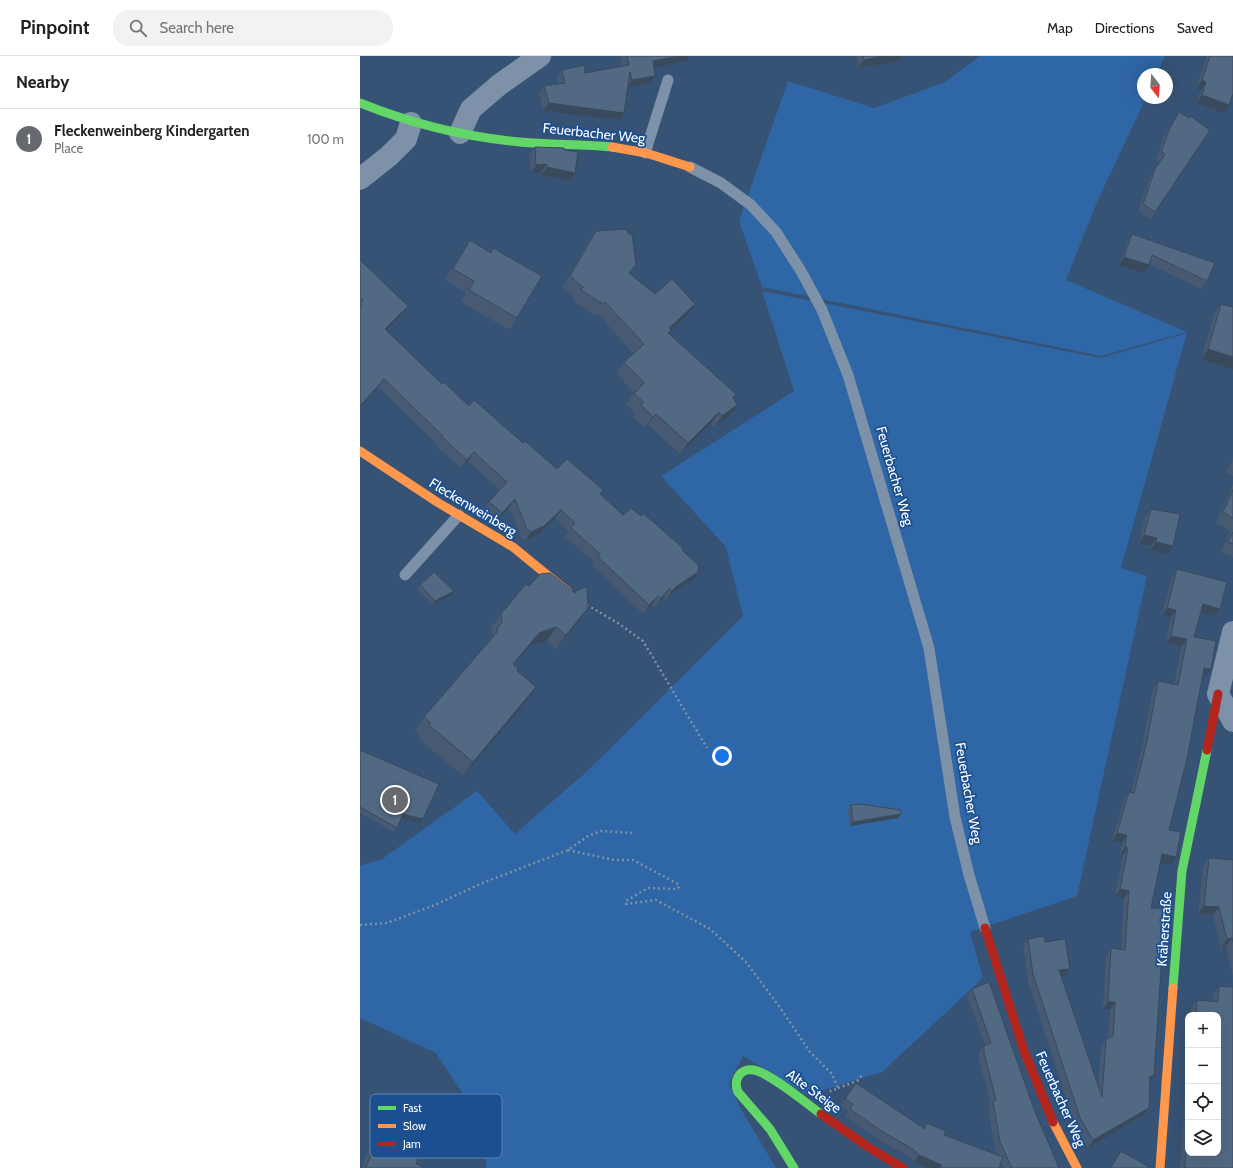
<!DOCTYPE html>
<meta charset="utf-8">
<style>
:root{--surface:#fff;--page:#f2f2f2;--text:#222;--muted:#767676;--line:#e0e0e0;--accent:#666a6f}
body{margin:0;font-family:Cabin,sans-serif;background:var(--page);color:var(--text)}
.controls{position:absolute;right:12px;bottom:12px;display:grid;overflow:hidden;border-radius:8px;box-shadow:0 4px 16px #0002}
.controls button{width:36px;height:36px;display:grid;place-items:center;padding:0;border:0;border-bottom:1px solid var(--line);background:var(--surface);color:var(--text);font:20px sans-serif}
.compass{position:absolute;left:777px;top:12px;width:36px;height:36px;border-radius:50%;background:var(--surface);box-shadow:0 4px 16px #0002;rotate:163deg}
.you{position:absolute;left:362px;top:700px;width:14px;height:14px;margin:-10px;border:3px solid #fff;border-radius:50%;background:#1a73e8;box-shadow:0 0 0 6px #1a73e833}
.badge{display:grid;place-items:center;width:26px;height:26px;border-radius:50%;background:var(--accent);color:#fff;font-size:13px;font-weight:700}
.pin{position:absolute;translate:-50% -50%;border:2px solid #fff;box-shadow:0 1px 4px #0006}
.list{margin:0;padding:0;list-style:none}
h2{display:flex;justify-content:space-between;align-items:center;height:52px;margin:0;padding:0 16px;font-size:17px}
h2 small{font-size:13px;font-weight:400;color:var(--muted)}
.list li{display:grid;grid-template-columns:26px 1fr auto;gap:12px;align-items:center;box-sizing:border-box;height:60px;padding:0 16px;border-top:1px solid var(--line)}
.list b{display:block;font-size:15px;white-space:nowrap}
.list p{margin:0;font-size:13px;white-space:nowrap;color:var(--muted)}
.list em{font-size:13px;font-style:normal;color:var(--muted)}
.icon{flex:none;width:22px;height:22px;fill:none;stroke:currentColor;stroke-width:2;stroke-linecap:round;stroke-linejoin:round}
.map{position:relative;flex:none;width:873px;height:1112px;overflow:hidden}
header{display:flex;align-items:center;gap:24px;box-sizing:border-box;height:56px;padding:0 20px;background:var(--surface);border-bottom:1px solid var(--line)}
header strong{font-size:19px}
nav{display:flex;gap:22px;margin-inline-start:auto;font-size:14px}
.search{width:280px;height:36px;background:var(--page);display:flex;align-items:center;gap:10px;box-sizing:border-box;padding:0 14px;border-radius:16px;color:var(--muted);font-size:15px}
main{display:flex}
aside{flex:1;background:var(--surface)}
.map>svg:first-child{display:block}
.green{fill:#2f66a5}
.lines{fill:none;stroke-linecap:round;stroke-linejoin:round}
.path{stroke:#7d92a8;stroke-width:2.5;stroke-dasharray:2 3;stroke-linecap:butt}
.lane{stroke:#7d92a8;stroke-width:11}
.street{stroke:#7d92a8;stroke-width:22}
.fast{stroke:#63d668;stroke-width:9}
.slow{stroke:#ff974d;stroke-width:9}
.jam{stroke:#b3261e;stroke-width:9}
.wall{fill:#475a72}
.shaded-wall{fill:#394a5c}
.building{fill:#526984;stroke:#394a5c}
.labels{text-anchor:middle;stroke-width:3.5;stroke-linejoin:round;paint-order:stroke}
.street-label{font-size:14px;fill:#fff;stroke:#1b4f8f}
.key{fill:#1b4f8f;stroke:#5f84b1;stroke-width:1}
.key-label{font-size:11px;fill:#fff}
</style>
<header>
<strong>Pinpoint</strong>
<div class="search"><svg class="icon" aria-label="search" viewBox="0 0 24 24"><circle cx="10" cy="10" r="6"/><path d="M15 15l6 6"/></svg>Search here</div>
<nav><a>Map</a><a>Directions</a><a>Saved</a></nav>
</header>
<main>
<aside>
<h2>Nearby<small></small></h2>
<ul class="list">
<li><span class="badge">1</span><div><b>Fleckenweinberg Kindergarten</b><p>Place</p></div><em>100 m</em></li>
</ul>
</aside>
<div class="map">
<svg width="873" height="1112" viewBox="0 0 873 1112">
<rect width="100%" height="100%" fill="#365274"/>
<g class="green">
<path d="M620 0H805L797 18H783V42H786L737 146 706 224 827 276 741 300 402 231 379 165 428 25 514 52 585 26Z"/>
<path d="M402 235 741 302 827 277 761 512 787 520 717 840 610 876 623 922 522 1016 447 1039 383 1000 369 1027 381 1053 416 1112H126L125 1071 76 997 0 962V810L22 803 117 735 155 778 225 717 383 560 366 491 301 420 434 335Z"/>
</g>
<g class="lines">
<g class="path">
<path d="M227 549 258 567 283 585 347 692"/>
<path d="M208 794 254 804H273L318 828 319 831 317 833 288 832 266 845V848L296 844 350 873 386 906 421 953 450 996 472 1018 478 1032 468 1036"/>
<path d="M0 869 27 867 75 849 120 828 208 794 228 780 241 775 272 777"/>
<path d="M478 1032 497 1025 503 1018"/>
</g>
<g class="lane">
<path d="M285 97 308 24"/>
<path d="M330 111 361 127 391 149 416 176 441 215 462 254 488 319 569 592 595 761 609 819 625 872"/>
<path d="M45 519 99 459"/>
</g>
<g class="street">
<path d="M100 77 111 53 139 29 180 0"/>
<path d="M0 123 29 100 46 83 51 67"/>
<path d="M873 576 858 638 873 665"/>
</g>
<g class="fast">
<path d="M0 47C52 68 105 81 160 86 191 89 221 88 252 91"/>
<path d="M813 932 822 815 847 694"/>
<path d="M434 1112 410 1073 378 1036C376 1031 375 1026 378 1021 381 1015 388 1013 394 1014 410 1017 446 1047 461 1058"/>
</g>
<g class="slow">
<path d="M252 91 286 97 330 111"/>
<path d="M0 395 77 446 153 491 208 536"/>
<path d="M693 1066 717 1112"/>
<path d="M800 1112 813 932"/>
</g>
<g class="jam">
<path d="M847 694 858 638"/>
<path d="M625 872 664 995 693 1066"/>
<path d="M461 1058 508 1091 543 1112"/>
</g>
</g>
<g class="wall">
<path d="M260 0H330L326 5 294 11 295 20 290 27 268 31 264 57 259 64 183 55 179 38 184 30 198 28 197 21 202 14 225 17 262 10Z"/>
<path d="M496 0H542L539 5 498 12Z"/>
<path d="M847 0H873L869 49 864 57 836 47 841 34 836 32Z"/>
<path d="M819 56 829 62 850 74 790 164 778 155 790 121 800 106 796 104 804 80Z"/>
<path d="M175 91 215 117 210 125 181 119V116L171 117 169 99Z"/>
<path d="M236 175 270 218 295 238 327 260 311 275 309 277 373 342 369 360 354 371 351 368 320 398 288 369 285 372 273 361 275 357 266 349 274 337 256 317 264 306 273 297 237 257 235 260 213 245 215 243 202 232 228 186Z"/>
<path d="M772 178 847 225 841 233 789 208 783 217 759 209 767 186Z"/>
<path d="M110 184 130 196 133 192 157 262 149 274 101 246 106 237 85 224 102 196Z"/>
<path d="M0 204 48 250 42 259 26 275 82 328 109 350 163 387 197 413 243 434 240 438 263 459 281 460 322 494 332 525 311 538 306 544 303 541 295 551 292 548 283 558 232 509 234 506 205 481 209 475 195 462 178 479 165 485 161 481 149 452 136 466 123 455 129 446 140 434 108 405 101 412 76 390 77 388 18 331 0 352Z"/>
<path d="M861 248 873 313 841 303 854 258Z"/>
<path d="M873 402V420L866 417Z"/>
<path d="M873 428V501L861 496 871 475 856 467Z"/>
<path d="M791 453 813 490 807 498 790 494 791 490 779 487 785 461Z"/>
<path d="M817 513 860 553 855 560 841 556 834 581 846 620 843 619 809 774 816 801 811 809 800 806 791 852 789 1052 784 1059 728 1092 715 1070 668 925 663 890 668 883 685 886 705 920H701L738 1030 741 990 746 983 748 982 750 954 743 953 746 900 751 892 761 893 764 842 755 840 763 799H760L762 787 752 785 764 743 769 736 771 737 782 692 793 632 798 625 814 628 821 591 806 587 811 561 802 559 812 520Z"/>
<path d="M60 529 91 539 73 549 57 533Z"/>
<path d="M169 530 228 552 219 566 196 593 187 585 169 590 154 609 157 615 167 645 103 720 59 683 61 681 55 675 64 661 127 588V587L133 579 131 572 141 558Z"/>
<path d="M0 694 63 763 60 767 42 762 37 772 34 776 0 757Z"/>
<path d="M491 749 541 758 538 762 490 770 488 753Z"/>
<path d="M849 802 873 804V921L866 890 861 892 853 859 838 858 843 810Z"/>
<path d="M859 930 873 1112H820L828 993V1097L858 959H830L831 953 837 944 853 945 854 938Z"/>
<path d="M612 933 674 1053 699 1112H644L641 1106 639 1112H568L554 1106 549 1101 515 1081 485 1060 488 1055 480 1050 496 1027 564 1072 567 1067 584 1079 638 1099 635 1093 628 1052 631 1048 619 1004V997L625 989 607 940Z"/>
<path d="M20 1072 56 1108 66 1112H2L12 1083Z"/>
<path d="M761 1095 788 1112H750Z"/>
</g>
<g class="shaded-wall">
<path d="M320 0H330L326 5 287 13 293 5Z"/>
<path d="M524 0H542L539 5 498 12 504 4Z"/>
<path d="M295 20 290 27 266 32 272 24Z"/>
<path d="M842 24 846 26 841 34 836 32Z"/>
<path d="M842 39 869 49 864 57 836 47Z"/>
<path d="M189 47 264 57 259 64 183 55Z"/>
<path d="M187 108 181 116 171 117 176 109Z"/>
<path d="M187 111 215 117 210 125 181 119Z"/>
<path d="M764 201 789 209 783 217 759 209Z"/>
<path d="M335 248 327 260 311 275 303 285 309 272Z"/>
<path d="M48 250 42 259 19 282 25 273Z"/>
<path d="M848 293 873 301V313L841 303Z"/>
<path d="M24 323 18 331 0 352V350Z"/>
<path d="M377 349 369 360 354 371 362 360Z"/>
<path d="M359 356 351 368 320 398 328 387Z"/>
<path d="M296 358 288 369 285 372 293 361Z"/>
<path d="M114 396 108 405 101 412 107 404Z"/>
<path d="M155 443 149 452 136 466 142 457Z"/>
<path d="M201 454 195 462 178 479 165 485 171 476Z"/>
<path d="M784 479 797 482 791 490 779 487Z"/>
<path d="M796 486 813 490 807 498 790 494Z"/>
<path d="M338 516 332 525 311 538 306 544 312 535 317 530Z"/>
<path d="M309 533 303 541 295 551 301 542Z"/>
<path d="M94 535 91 539 73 549 75 545Z"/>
<path d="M298 540 292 548 283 558 289 549Z"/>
<path d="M843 548 860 553 855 560 838 556Z"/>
<path d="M228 552 219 566 196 593 206 579Z"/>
<path d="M807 552 816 554 811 561 802 559Z"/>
<path d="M196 571 187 585 169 590 143 622 153 608 179 577Z"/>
<path d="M811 580 827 583 821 591 806 587Z"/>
<path d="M844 612 851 613 846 620 839 619Z"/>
<path d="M176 631 167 645 103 720 113 706Z"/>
<path d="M43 758 63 763 60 767 41 762Z"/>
<path d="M541 758 538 762 490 770 493 766Z"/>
<path d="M757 777 767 779 762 787 752 785Z"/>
<path d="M765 791 768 792 763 799H760Z"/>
<path d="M802 798 816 801 811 809 797 806Z"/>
<path d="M760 833 769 835 764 842 755 840Z"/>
<path d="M844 850 859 851 853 859 838 858Z"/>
<path d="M872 882 866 890 861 892 867 883Z"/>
<path d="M710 913 705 920 694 921 699 914Z"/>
<path d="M748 946H755L750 954 743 953Z"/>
<path d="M790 1020H794L789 1027Z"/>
<path d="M789 1052 784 1059 728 1092 733 1084Z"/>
<path d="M559 1099 582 1109 579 1112H568L554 1106Z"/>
</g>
<g class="building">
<path d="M267 0H320L293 5 295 20 272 24 270 16 264 57 189 47 184 30 205 27 202 14 224 9 225 17 269 9Z"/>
<path d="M503 0H524L504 4Z"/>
<path d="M850 0H873V38L869 49 842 39 846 26 842 24Z"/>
<path d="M819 56 829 62 830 60 850 74 795 156 783 148 795 113 805 98 801 96 810 72Z"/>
<path d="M175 91 204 92 205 94 218 96 215 117 187 111V108L176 109Z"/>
<path d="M266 173 269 178H272L276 209 269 217 295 238 312 223 335 248 309 272 311 274 308 277 376 338 373 341 377 349 362 360 359 356 328 387 296 358 293 361 281 349 284 346 274 338 284 327 264 306 284 288 245 246 243 248 221 234 223 231 210 220 236 175Z"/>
<path d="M772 178 855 207 847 225 792 199 789 209 764 201Z"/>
<path d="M110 184 131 197 133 192 182 220 157 262 109 234 114 225 93 213Z"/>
<path d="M0 204 48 250 25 273 82 328 84 326 109 350 114 344 163 387 165 385 197 413 207 403 243 434 240 438 263 459 271 452 281 460 284 458 323 492 322 494 339 510 338 516 317 530 312 535 309 533 301 542 298 540 289 549 238 501 240 498 211 472 215 467 201 454 184 470 171 476 167 473 155 443 142 457 129 446 147 426 114 396 107 404 82 381 83 380 24 323 0 350V253L2 250 0 248 3 244 0 242Z"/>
<path d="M861 248 873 251V301L848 293Z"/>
<path d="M873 434V462L863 456Z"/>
<path d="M791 453 820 458 813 490 796 486 797 482 784 479Z"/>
<path d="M873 476V488L868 486Z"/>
<path d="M817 513 867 526 860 553 843 548 834 581 856 585 851 613 844 612 827 703 809 774 821 776 816 801 802 798 791 852 805 853 794 1020H790L789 1052 733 1084 720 1062 673 918 668 883 684 880 685 886 705 883 710 913 699 914 742 1041 746 983 753 980 755 946H748L751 892 765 894 769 835 760 833 768 792 765 791 767 779 757 777 769 736 774 737 787 685 798 625 818 629 827 583 811 580 816 554 807 552Z"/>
<path d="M74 516 94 535 75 545 60 529Z"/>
<path d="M190 517 215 537 217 534 227 531 228 552 206 579 196 571 179 577 153 608 158 613 157 615 176 631 113 706 69 669 71 667 64 661 138 575 137 573 142 566 141 558 166 528 169 530 180 518Z"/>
<path d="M0 694 79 728 63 763 43 758 37 772 0 751Z"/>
<path d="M500 748 541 754V758L493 766 491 749Z"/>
<path d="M849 802 873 804V886L872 882 867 883 859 851 844 850Z"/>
<path d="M629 926 674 1053 699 1112H652L640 1086 633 1045 636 1044 624 997V990L631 987 612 933Z"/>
<path d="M859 930 873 931V1112H825L828 1066V1097H858V959H836L837 944 858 946Z"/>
<path d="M496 1027 565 1073 567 1067 586 1075 584 1079 643 1101 639 1112H580L582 1109 559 1099 554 1094 520 1074 490 1053 493 1048 485 1043Z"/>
<path d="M20 1072 63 1087 56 1108 66 1112H6Z"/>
<path d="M761 1095 789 1111 788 1112H751Z"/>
</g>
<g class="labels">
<g class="street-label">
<text transform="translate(234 77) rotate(6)" y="5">Feuerbacher Weg</text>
<text transform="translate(535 420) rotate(74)" y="5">Feuerbacher Weg</text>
<text transform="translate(113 451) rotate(31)" y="5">Fleckenweinberg</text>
<text transform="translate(609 737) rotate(80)" y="5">Feuerbacher Weg</text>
<text transform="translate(804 873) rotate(-86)" y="5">Kräherstraße</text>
<text transform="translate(454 1035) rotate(36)" y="5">Alte Steige</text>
<text transform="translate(701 1043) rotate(66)" y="5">Feuerbacher Weg</text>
</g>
</g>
<rect x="10" y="1038" width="132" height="64" rx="6" class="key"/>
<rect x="18" y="1050" width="18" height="4" fill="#63d668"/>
<rect x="18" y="1068" width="18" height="4" fill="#ff974d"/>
<rect x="18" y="1086" width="18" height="4" fill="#b3261e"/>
<g class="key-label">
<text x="43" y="1056">Fast</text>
<text x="43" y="1074">Slow</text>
<text x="43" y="1092">Jam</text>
</g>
</svg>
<div class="controls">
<button>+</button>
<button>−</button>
<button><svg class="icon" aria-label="locate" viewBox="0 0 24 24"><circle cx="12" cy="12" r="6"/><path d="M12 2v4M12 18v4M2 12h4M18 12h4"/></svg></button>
<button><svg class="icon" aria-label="layers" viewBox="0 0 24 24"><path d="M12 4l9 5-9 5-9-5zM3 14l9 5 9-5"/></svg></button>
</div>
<svg class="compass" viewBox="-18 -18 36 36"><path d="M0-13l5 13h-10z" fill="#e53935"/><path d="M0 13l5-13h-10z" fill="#767676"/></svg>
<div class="you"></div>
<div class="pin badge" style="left:35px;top:744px">1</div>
</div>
</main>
